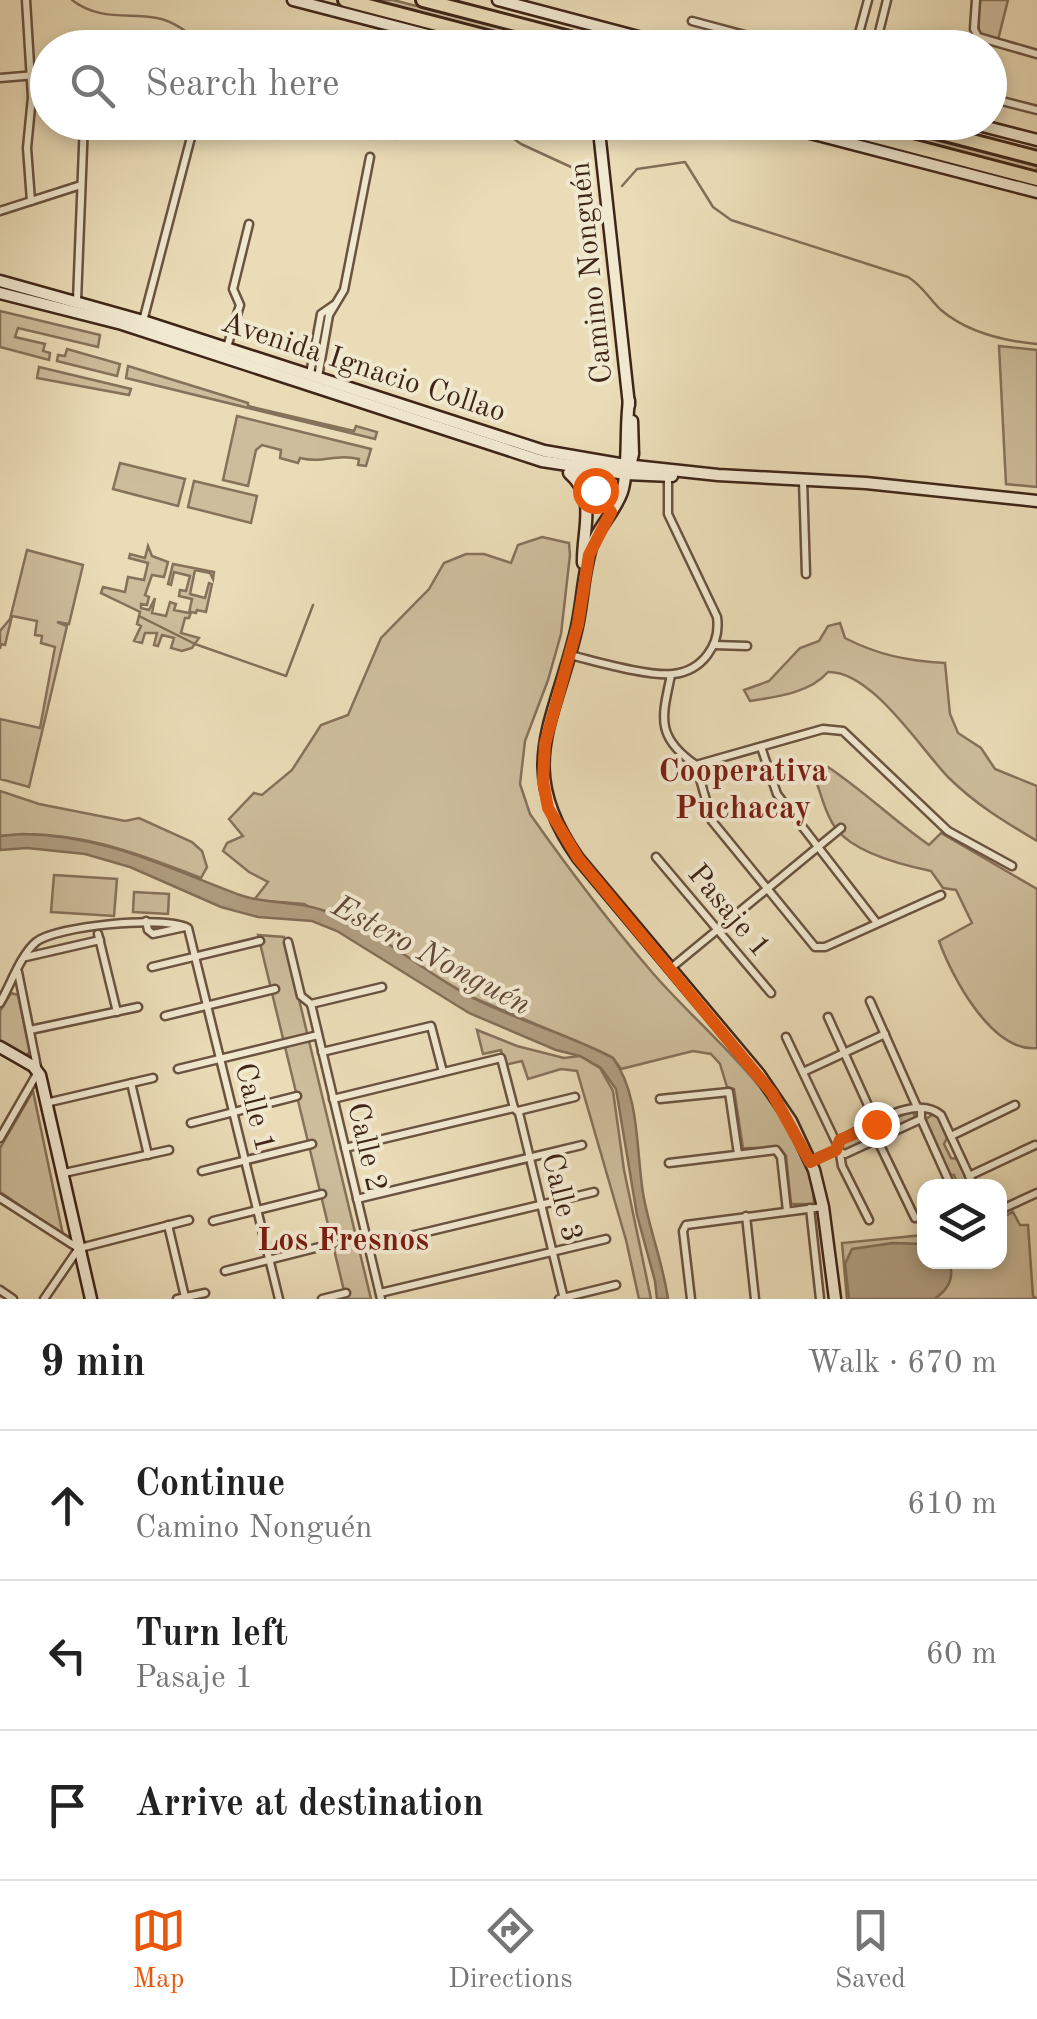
<!DOCTYPE html>
<meta charset="utf-8">
<style>
:root{--surface:#fff;--page:#f6f6f6;--text:#222;--muted:#767676;--line:#e0e0e0;--accent:#ea580c}
body{margin:0;font-family:"Old Standard TT",serif;background:var(--page);color:var(--text)}
.controls{position:absolute;right:30px;bottom:30px;display:grid;overflow:hidden;border-radius:20px;box-shadow:0 5px 15px #0003}
.controls button{width:90px;height:90px;display:grid;place-items:center;padding:0;border:0;border-bottom:2px solid var(--line);background:var(--surface);color:var(--text);font:50px sans-serif}
.stop{position:absolute;width:30px;height:30px;margin:-22px;border:8px solid #ea580c;border-radius:50%;background:#fff}
.stop.end{background:#ea580c;border-color:#fff;box-shadow:0 2px 10px #0008}
.list{margin:0;padding:0;list-style:none}
h2{display:flex;justify-content:space-between;align-items:center;height:130px;margin:0;padding:0 40px;font-size:42px}
h2 small{font-size:32px;font-weight:400;color:var(--muted)}
.list li{display:grid;grid-template-columns:65px 1fr auto;gap:30px;align-items:center;box-sizing:border-box;height:150px;padding:0 40px;border-top:2px solid var(--line)}
.list b{display:block;font-size:38px;white-space:nowrap}
.list p{margin:0;font-size:32px;white-space:nowrap;color:var(--muted)}
.list em{font-size:32px;font-style:normal;color:var(--muted)}
.icon{flex:none;width:55px;height:55px;fill:none;stroke:currentColor;stroke-width:2;stroke-linecap:round;stroke-linejoin:round}
.map{position:relative;flex:none;width:1037px;height:1299px;overflow:hidden}
.search{position:absolute;background:var(--surface);box-shadow:0 5px 15px #0003;left:30px;right:30px;top:30px;height:110px;display:flex;align-items:center;gap:25px;box-sizing:border-box;padding:0 35px;border-radius:55px;color:var(--muted);font-size:38px}
.sheet{height:580px;background:var(--surface)}
nav{display:flex;justify-content:space-around;align-items:center;box-sizing:border-box;height:140px;border-top:2px solid var(--line);background:var(--surface);font-size:28px;color:var(--muted)}
nav a{display:grid;justify-items:center;gap:5px}
nav .on{color:var(--accent)}
.map>svg:first-child{display:block}
.green{fill:#cdbd9c;stroke:#86715a;stroke-width:2.5}
.water{fill:#b09e81;stroke:#836e57;stroke-width:2.5}
.lines{fill:none;stroke-linecap:round;stroke-linejoin:round}
.stream{stroke:#836e57;stroke-width:2.5}
.street-casing{stroke:#6a5340;stroke-width:11}
.secondary-casing{stroke:#3f2518;stroke-width:15}
.highway-casing{stroke:#3f2518;stroke-width:18}
.street{stroke:#f1e8d0;stroke-width:6}
.secondary{stroke:#f1e8d0;stroke-width:10}
.highway{stroke:#eadcb7;stroke-width:12}
.route{stroke:#ea580c;stroke-width:12}
.labels{text-anchor:middle;stroke-width:8;stroke-linejoin:round;paint-order:stroke}
.street-label{font-size:30px;fill:#3f2518;stroke:#f1e8d0}
.neighbourhood-label{font-size:32px;font-weight:bold;fill:#7a1f14;stroke:#f1e8d0}
.water-label{font-size:32px;font-style:italic;fill:#614938;stroke:#f1e8d0}
</style>
<div class="map">
<svg width="1037" height="1299" viewBox="0 0 1037 1299">
<rect width="100%" height="100%" fill="#eadcb7"/>
<filter id="stains"><feTurbulence type="fractalNoise" baseFrequency=".002" numOctaves="4"/><feColorMatrix values="0 0 0 0 .2 0 0 0 0 .09 0 0 0 0 .02 0 0 0 .5 -.17"/></filter>
<radialGradient id="worn" r=".72"><stop offset=".6" stop-color="#630" stop-opacity="0"/><stop offset="1" stop-color="#630" stop-opacity=".3"/></radialGradient>
<g class="green">
<path d="M368 0H393L577 47H552Z"/>
<path d="M978 0H1008L998 40 979 34Z"/>
<path d="M843 123H868L1037 166V173Z"/>
<path d="M0 311 100 335 98 347 18 328 15 337 45 344 43 351 50 353 49 360 0 347Z"/>
<path d="M999 346 1037 350V487L1006 484Z"/>
<path d="M67 349 120 364 117 376 57 361 58 355 65 356Z"/>
<path d="M128 366 248 403V406L354 431 356 426 377 432 375 439 126 378Z"/>
<path d="M39 367 131 389 129 395 37 378Z"/>
<path d="M237 416 371 449 366 466 358 465 359 459C335 453 324 464 300 458L298 463 280 458 281 450 262 445 256 450 248 486 223 480Z"/>
<path d="M120 463 185 479 178 506 113 489Z"/>
<path d="M194 481 257 496 251 523 188 507Z"/>
<path d="M542 537 569 543 570 555 561 634 548 680 525 741 520 784 530 814C568 868 608 921 651 971 706 1036 811 1113 814 1204H791L786 1156 780 1148H743L734 1089 727 1087 720 1064 711 1054 693 1051 621 1069 613 1058 599 1051 474 998 304 904 254 900 268 882 249 872 223 851 227 843 243 836 229 819 254 793 262 795 292 770 321 725 348 715 381 638 429 589 444 563 466 554H484L511 563 518 545Z"/>
<path d="M148 546 152 556 168 562 164 577 152 575 145 595 149 597 147 605 141 604V608L149 610 155 598 152 613 166 616 170 602 176 604 174 610 189 613 192 599 179 596 180 590 186 591 190 576 174 572 171 585 168 584 173 564 214 572 213 579 210 573 195 570 190 594 205 598 209 583 212 584 206 612 197 610 196 613 191 612 189 618H185L181 633 199 638 192 648 182 651 171 648 174 638 162 635 158 646 154 645 157 633H145L142 643 134 641 141 626 137 624 140 612 101 593 103 587 125 592 128 577 144 580 148 563 129 558 130 554 145 558Z"/>
<path d="M27 550 83 565 69 624 57 622 67 626 29 787 0 779V719L40 728 55 647 41 643 42 636 35 635 37 621 12 616 5 645 1 644 0 649V631L10 619Z"/>
<path d="M840 623 845 638C878 655 908 661 945 663L950 714 958 733 981 748 995 769 1037 786V841C1005 822 975 804 948 777 920 748 872 671 828 672 810 693 776 697 750 701L744 690 769 681 800 648 819 641 828 626Z"/>
<path d="M828 767C864 791 893 820 929 845L941 833 1037 889V1048C992 1053 952 977 939 941L972 923 956 890 943 888 931 871C902 865 856 853 837 830 826 816 821 794 815 778Z"/>
<path d="M0 791 39 804 125 821 139 818 192 842 202 851 207 867 201 878C135 852 72 828 0 836Z"/>
<path d="M54 875 117 879 114 916 51 912Z"/>
<path d="M134 892 169 894 168 914 133 912Z"/>
<path d="M258 935 284 937 371 1299H346Z"/>
<path d="M11 993 18 995 30 1052 25 1056 0 1041V1011Z"/>
<path d="M477 1030 517 1046 564 1058 580 1056 600 1068 613 1091 624 1170 651 1299H639L626 1240 577 1071 561 1069 528 1079 522 1061 505 1065 501 1050 483 1054Z"/>
<path d="M33 1091 63 1235 0 1192V1148Z"/>
<path d="M912 1110 916 1119 843 1151 840 1142Z"/>
<path d="M932 1115 938 1117 947 1138 944 1144 951 1158 957 1159 970 1186H959L954 1175H949L925 1124 926 1119Z"/>
<path d="M1013 1212 1020 1225H1028L1033 1296 1037 1299H847L842 1243 924 1235V1262H1000V1218Z"/>
</g>
<g class="water">
<path d="M22 834C105 835 165 867 240 895 267 905 295 900 322 910 378 929 421 971 473 998 518 1021 568 1034 613 1058 640 1095 636 1150 643 1193 649 1229 663 1263 668 1299H657L655 1281 637 1215 616 1089 601 1068 580 1056 556 1050 469 1013 337 931 312 921 258 917 221 907 130 867 85 854 27 848 0 850V836Z"/>
<path d="M893 1243 924 1244V1262H949C955 1278 948 1290 934 1299H849L845 1264 852 1249Z"/>
</g>
<g class="lines">
<g class="stream">
<path d="M72 0C99 21 128 13 157 18 174 21 193 35 204 48"/>
<path d="M362 122 378 135 396 139 470 122"/>
<path d="M490 122 521 144 571 167 588 182"/>
<path d="M622 186 637 169 685 162 713 207 731 220 908 277C923 286 929 299 941 310 967 332 1004 341 1037 344"/>
<path d="M139 616 195 644 286 676 313 605"/>
</g>
<g class="street-casing">
<g id="street">
<path d="M26 0 32 97 27 148 31 201"/>
<path d="M976 0 974 29 978 37 1037 54"/>
<path d="M692 21 793 48"/>
<path d="M82 37V48"/>
<path d="M855 48 868 0"/>
<path d="M875 48 887 0"/>
<path d="M0 78 48 74"/>
<path d="M990 98 1037 110"/>
<path d="M0 211 81 185"/>
<path d="M77 301 84 122"/>
<path d="M143 321 195 122"/>
<path d="M227 347 240 305 233 289 249 224"/>
<path d="M310 374 321 314 334 305"/>
<path d="M318 377 329 315 344 290 370 157"/>
<path d="M803 480 806 574"/>
<path d="M714 645 747 646"/>
<path d="M570 655C595 661 649 677 673 674 702 671 721 645 717 617L668 514V476"/>
<path d="M671 675C662 717 655 737 696 765L823 729 843 731 948 831 1012 866"/>
<path d="M761 747 777 794 877 923"/>
<path d="M696 765 712 821 815 947H825L941 895"/>
<path d="M656 857 771 993"/>
<path d="M146 921 148 930 153 934 185 927"/>
<path d="M98 934 117 1012"/>
<path d="M288 942 301 996 311 1004"/>
<path d="M26 957 100 940"/>
<path d="M152 967 260 941"/>
<path d="M671 968 841 828"/>
<path d="M870 1001 917 1107"/>
<path d="M0 1003C11 984 20 956 36 942 56 926 165 915 188 928L279 1299"/>
<path d="M311 1004 381 1299"/>
<path d="M311 1004 382 987"/>
<path d="M165 1016 275 989"/>
<path d="M828 1017 876 1123"/>
<path d="M30 1030 138 1007"/>
<path d="M786 1037 836 1142"/>
<path d="M322 1052 431 1026 443 1072"/>
<path d="M178 1069 318 1035"/>
<path d="M803 1072 885 1034"/>
<path d="M131 1083 148 1155"/>
<path d="M333 1099 501 1058 514 1108 519 1113 564 1299"/>
<path d="M660 1099 729 1092 738 1154"/>
<path d="M46 1103 153 1078"/>
<path d="M518 1111 575 1097"/>
<path d="M921 1119 951 1186"/>
<path d="M191 1123 297 1096"/>
<path d="M951 1136 1015 1105"/>
<path d="M0 1138 38 1072 18 972"/>
<path d="M877 1139 915 1218"/>
<path d="M345 1148 514 1108"/>
<path d="M836 1150 840 1140C868 1127 915 1093 941 1115L974 1186"/>
<path d="M836 1150 845 1154 921 1119V1111"/>
<path d="M840 1154 842 1166 869 1220"/>
<path d="M810 1161 836 1150"/>
<path d="M669 1163 776 1150 781 1157 787 1211"/>
<path d="M202 1171 312 1144"/>
<path d="M64 1173 169 1150"/>
<path d="M969 1176 1035 1145"/>
<path d="M0 1198 78 1248"/>
<path d="M357 1199 582 1145"/>
<path d="M810 1208 820 1299"/>
<path d="M1000 1210 1037 1193"/>
<path d="M746 1216 755 1299"/>
<path d="M213 1221 322 1194"/>
<path d="M168 1225 185 1297"/>
<path d="M368 1246 594 1192"/>
<path d="M80 1248 189 1220"/>
<path d="M225 1271 335 1243"/>
<path d="M0 1290 13 1299"/>
<path d="M380 1293 606 1239"/>
<path d="M44 1299 79 1248"/>
<path d="M177 1299 205 1293"/>
<path d="M322 1299 346 1293"/>
<path d="M559 1299 616 1285"/>
<path d="M691 1299 683 1231 686 1225 823 1207"/>
</g>
</g>
<g class="secondary-casing">
<g id="secondary">
<path d="M293 0 478 48"/>
<path d="M498 0 680 48"/>
<path d="M598 122 629 405"/>
<path d="M768 122 1037 192"/>
<path d="M967 122 1037 140"/>
<path d="M0 281 143 321 544 451 625 465 718 475 866 483 1037 501"/>
<path d="M0 293 122 324 542 461 626 474 672 476"/>
<path d="M629 401C625 427 629 471 622 492 615 512 599 526 592 545 582 574 583 606 575 635 552 727 516 770 578 858L759 1074 791 1121 814 1170 823 1207 835 1299"/>
<path d="M629 469 633 454 632 421"/>
<path d="M569 473C598 498 582 530 583 563"/>
<path d="M575 474 588 481 611 512"/>
<path d="M0 1047 33 1066 40 1075 91 1299"/>
</g>
</g>
<g class="highway-casing">
<g id="highway">
<path d="M345 0 529 48"/>
<path d="M423 0 608 48"/>
<path d="M820 122 1037 179"/>
<path d="M899 122 1037 158"/>
</g>
</g>
<use href="#street" class="street"/>
<use href="#secondary" class="secondary"/>
<use href="#highway" class="highway"/>
</g>
<g class="lines">
<path class="route" d="M595 490 611 512 589 555 578 624 545 744 543 781 548 808 578 858 772 1093 810 1162 836 1150 840 1140 876 1124"/>
</g>
<g class="labels">
<g class="street-label">
<text transform="translate(590 273) rotate(-96)" y="10">Camino Nonguén</text>
<text transform="translate(364 366) rotate(18)" y="10">Avenida Ignacio Collao</text>
<text transform="translate(730 910) rotate(50)" y="10">Pasaje 1</text>
<text transform="translate(256 1107) rotate(76)" y="10">Calle 1</text>
<text transform="translate(368 1147) rotate(77)" y="10">Calle 2</text>
<text transform="translate(563 1197) rotate(76)" y="10">Calle 3</text>
</g>
<g class="neighbourhood-label">
<text x="743" y="781">Cooperativa<tspan x="743" dy="37">Puchacay</tspan></text>
<text x="343" y="1250">Los Fresnos</text>
</g>
<g class="water-label">
<text transform="translate(432 954) rotate(28)" y="11">Estero Nonguén</text>
</g>
</g>
<rect width="100%" height="100%" filter="url(#stains)"/>
<rect width="100%" height="100%" fill="url(#worn)"/>
</svg>
<div class="controls">
<button><svg class="icon" aria-label="layers" viewBox="0 0 24 24"><path d="M12 4l9 5-9 5-9-5zM3 14l9 5 9-5"/></svg></button>
</div>
<div class="stop" style="left:595px;top:490px"></div>
<div class="stop end" style="left:876px;top:1124px"></div>
<div class="search"><svg class="icon" aria-label="search" viewBox="0 0 24 24"><circle cx="10" cy="10" r="6"/><path d="M15 15l6 6"/></svg>Search here</div>
</div>
<section class="sheet">
<h2>9 min<small>Walk · 670 m</small></h2>
<ul class="list">
<li><svg class="icon" aria-label="ahead" viewBox="0 0 24 24"><path d="M12 20V5M6 11l6-6 6 6"/></svg><div><b>Continue</b><p>Camino Nonguén</p></div><em>610 m</em></li>
<li><svg class="icon" aria-label="left" viewBox="0 0 24 24"><path d="M17 20v-9H6M10 6l-5 5 5 5"/></svg><div><b>Turn left</b><p>Pasaje 1</p></div><em>60 m</em></li>
<li><svg class="icon" aria-label="arrive" viewBox="0 0 24 24"><path d="M6 21V4h12l-3 4 3 4H6"/></svg><div><b>Arrive at destination</b></div></li>
</ul>
</section>
<nav>
<a class="on"><svg class="icon" aria-label="map" viewBox="0 0 24 24"><path d="M3 6l6-2 6 2 6-2v14l-6 2-6-2-6 2zM9 4v14M15 6v14"/></svg>Map</a>
<a><svg class="icon" aria-label="directions" viewBox="0 0 24 24"><path d="M12 3l9 9-9 9-9-9zM9 14v-3h6M13 9l2 2-2 2"/></svg>Directions</a>
<a><svg class="icon" aria-label="saved" viewBox="0 0 24 24"><path d="M7 4h10v16l-5-4-5 4z"/></svg>Saved</a>
</nav>
